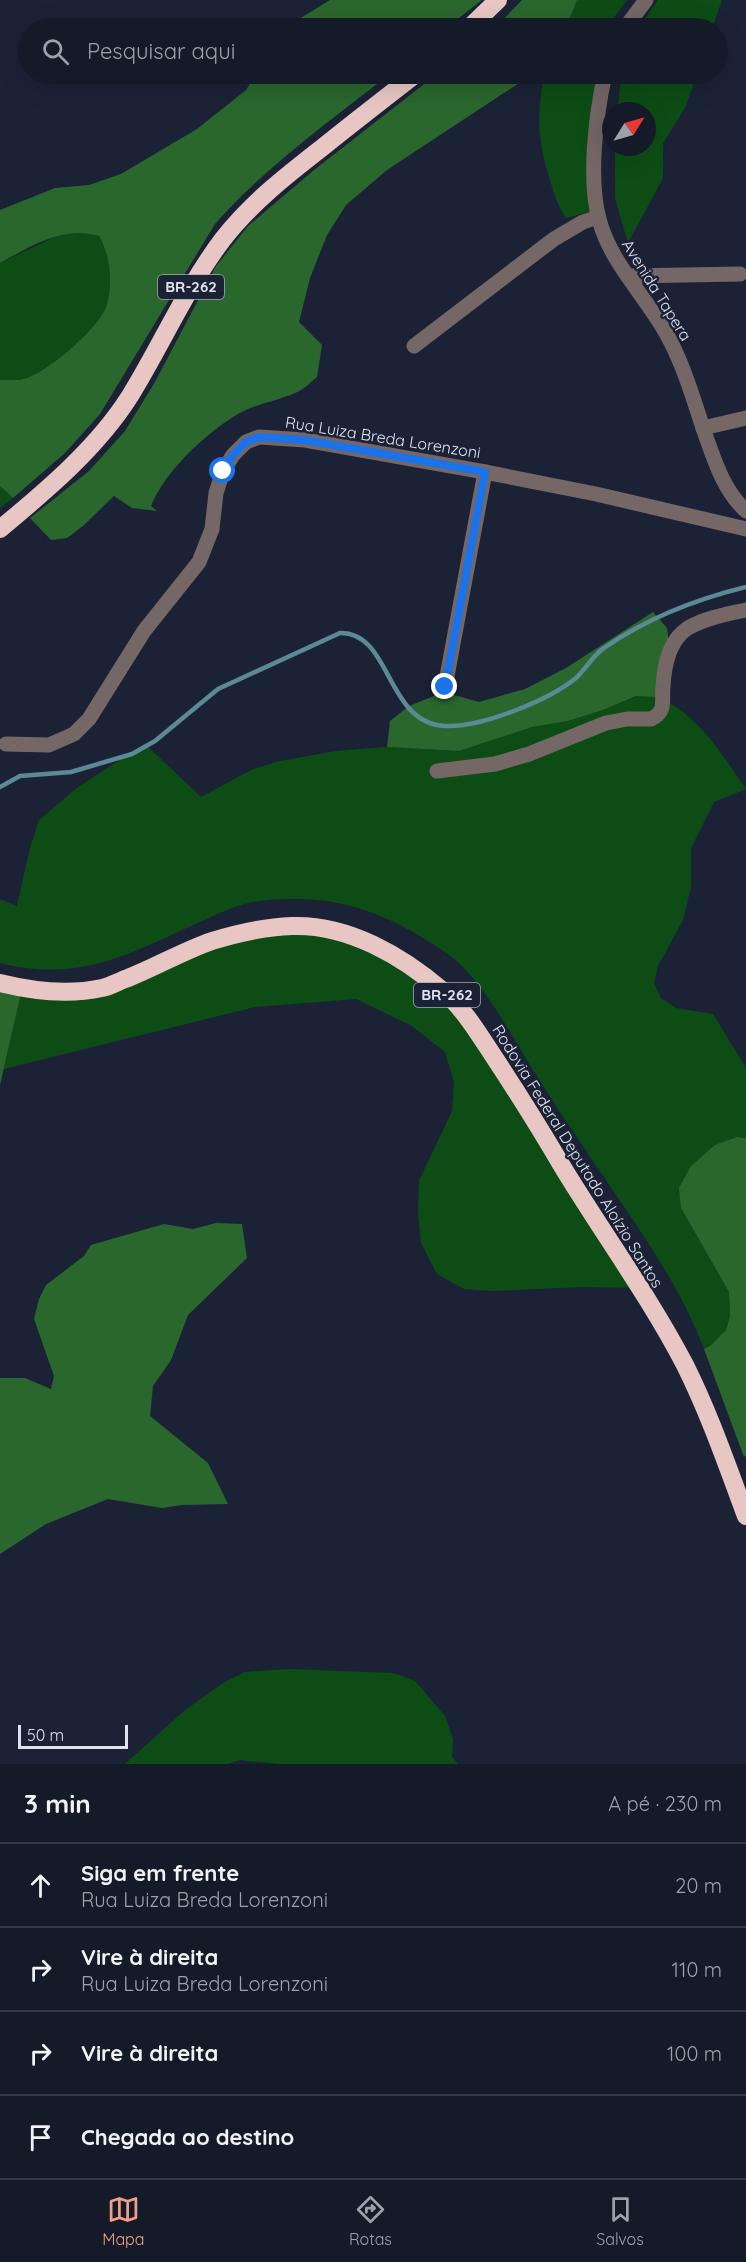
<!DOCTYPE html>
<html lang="pt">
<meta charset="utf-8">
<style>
:root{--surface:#151a28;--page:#1e2330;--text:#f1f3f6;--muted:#9da1a8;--line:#343845;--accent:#f49e87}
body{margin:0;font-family:Quicksand,sans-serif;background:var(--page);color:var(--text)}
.compass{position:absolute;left:602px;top:102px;width:54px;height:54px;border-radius:50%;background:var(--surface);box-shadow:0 6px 24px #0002;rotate:53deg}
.scale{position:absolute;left:18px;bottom:15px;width:110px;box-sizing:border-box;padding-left:6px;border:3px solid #dfe3f1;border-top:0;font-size:16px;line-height:21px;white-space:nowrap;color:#dfe3f1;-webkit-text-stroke:4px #1c2236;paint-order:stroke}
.stop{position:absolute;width:18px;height:18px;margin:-14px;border:4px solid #1a73e8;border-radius:50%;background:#fff}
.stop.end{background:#1a73e8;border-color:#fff;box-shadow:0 2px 6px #0008}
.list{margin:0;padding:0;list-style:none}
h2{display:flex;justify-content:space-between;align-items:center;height:78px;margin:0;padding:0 24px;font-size:26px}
h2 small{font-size:20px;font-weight:400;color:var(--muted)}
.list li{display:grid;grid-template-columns:39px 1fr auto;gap:18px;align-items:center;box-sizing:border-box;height:84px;padding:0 24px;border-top:2px solid var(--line)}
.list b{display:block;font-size:22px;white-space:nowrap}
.list p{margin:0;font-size:20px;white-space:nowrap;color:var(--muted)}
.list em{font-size:20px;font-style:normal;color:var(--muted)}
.icon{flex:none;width:33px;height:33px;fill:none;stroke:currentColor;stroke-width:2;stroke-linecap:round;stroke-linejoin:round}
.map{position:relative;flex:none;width:746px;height:1764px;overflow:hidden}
.search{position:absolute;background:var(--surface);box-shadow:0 6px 24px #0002;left:18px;right:18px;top:18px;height:66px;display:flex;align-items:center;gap:15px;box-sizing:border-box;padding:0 21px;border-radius:33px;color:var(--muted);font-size:22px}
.sheet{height:414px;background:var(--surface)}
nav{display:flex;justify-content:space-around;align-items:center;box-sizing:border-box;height:84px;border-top:2px solid var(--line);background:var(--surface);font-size:16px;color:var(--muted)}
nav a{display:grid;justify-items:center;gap:3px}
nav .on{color:var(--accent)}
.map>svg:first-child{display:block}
.green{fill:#0d4d15}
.forest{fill:#2a672d}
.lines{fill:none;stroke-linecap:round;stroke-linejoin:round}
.stream{stroke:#5b8995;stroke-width:4.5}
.minor{stroke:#746766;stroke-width:15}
.highway{stroke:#e8c6c4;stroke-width:18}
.route{stroke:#1a73e8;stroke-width:8}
.labels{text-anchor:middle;stroke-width:5;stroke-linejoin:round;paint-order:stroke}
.shield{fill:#1c2236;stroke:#a4a9b9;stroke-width:1.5}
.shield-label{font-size:15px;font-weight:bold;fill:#dfe3f1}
.street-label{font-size:16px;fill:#dfe3f1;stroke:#1c2236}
</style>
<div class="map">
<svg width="746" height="1764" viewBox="0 0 746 1764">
<rect width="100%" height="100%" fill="#1c2236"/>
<g class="green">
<path d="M577 0H627L606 28H566Z"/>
<path d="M658 0H722L712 28H639Z"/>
<path d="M544 74H597L591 153 593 211 566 218C558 206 554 194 550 180 537 139 537 115 544 74Z"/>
<path d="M622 74H697L685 108 663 143V178L628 243 615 198V147H647V111H617Z"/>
<path d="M85 232 99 236C110 255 113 283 107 304 102 326 45 375 23 379 16 381 7 379 0 380V263L63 233Z"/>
<path d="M0 486 13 498 0 508Z"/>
<path d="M636 696C643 696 652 695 659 698 698 714 723 756 746 789L714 802 691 848V887L683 920 658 966 654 983 661 998 676 1008 713 1014 746 1068V1138L737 1137 681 1208 729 1292 730 1316 726 1330 711 1345 704 1349C677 1277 627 1213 585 1149 566 1121 548 1094 530 1065 509 1031 489 993 460 964 450 954 437 947 425 939 370 905 318 892 253 902 231 906 210 918 191 926 123 957 77 982 0 963V899L17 906 30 848 39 820 78 787 145 744 201 797 253 769 280 761 336 751 386 747 459 751 532 727 568 721 603 710Z"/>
<path d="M314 926 434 977 647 1288 581 1287 493 1291 464 1289 437 1274 421 1243 418 1214 419 1181 452 1111 454 1082 445 1052 412 1026 356 999 255 1007 4 1069 21 994 57 995 239 933Z"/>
<path d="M288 1669 394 1673 415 1681 445 1716 453 1739 452 1757 458 1764H279L240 1760 228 1764H125L184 1711 223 1683 245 1672Z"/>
</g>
<g class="forest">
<path d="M330 0H482L446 28H289L299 19Z"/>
<path d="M522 0H577L566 28H495Z"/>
<path d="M256 74H390C330 121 265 167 215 224L100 414 65 453 13 498 0 486V380C7 379 16 381 23 379 45 375 102 326 107 304 113 283 110 255 99 236 64 225 31 246 0 263V210L55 188 89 185 121 174 197 129 246 90Z"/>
<path d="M437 74H533L387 170 346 205 327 235 310 278 299 322 322 345 317 377C310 383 303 390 295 393 277 401 255 404 238 414 206 433 165 471 151 506L157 511 132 508 114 496 83 526 67 538 51 540 30 518 89 471 125 431 155 382 216 266 248 226 314 170Z"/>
<path d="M653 612 667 628 670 652 657 697 636 696 603 710 568 721 532 727 459 751 387 747 390 721 409 706 444 692 479 702 525 689 566 668Z"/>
<path d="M0 990 21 994 0 1085Z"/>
<path d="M737 1137 746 1138V1455L744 1457 704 1349 711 1345 726 1330 730 1316 729 1292 681 1208 679 1188 691 1166 715 1145Z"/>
<path d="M216 1223 242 1224 247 1258 188 1315 171 1360 153 1386 150 1416 208 1463 228 1504 182 1505 162 1508 108 1499 46 1524 0 1554V1378H25L51 1389 54 1376 34 1319 39 1299 46 1285 84 1256 91 1245 164 1224 193 1229Z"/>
</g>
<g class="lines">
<path class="stream" d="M0 787 20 776 71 772 132 754 155 741 218 689 340 633C392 632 385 723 445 726 481 728 549 700 576 678 586 669 593 655 604 648 646 619 697 599 746 587"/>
<g class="minor">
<path d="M625 28 646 0"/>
<path d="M605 74C596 114 588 178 599 219 610 262 644 294 666 333 683 363 693 398 704 431 714 459 723 490 746 511"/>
<path d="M628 276 740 274"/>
<path d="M414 346 554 239 583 222 598 217"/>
<path d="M703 428 746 418"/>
<path d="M445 687 485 472"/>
<path d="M6 744 49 745 74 734 89 719 144 631 199 562 212 529 216 493 223 471 233 455 246 442 259 437 305 440 485 472 596 494 746 529"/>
<path d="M437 771 495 764 529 754 606 723 627 719H651C655 717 659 715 661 710 664 704 662 694 663 687 664 667 669 640 688 628 705 618 727 614 746 610"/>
</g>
<g class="highway">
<path d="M469 28 498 0"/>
<path d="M0 529C47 490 97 448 130 396 162 344 186 288 223 239 251 203 287 175 323 147 354 122 385 98 416 74"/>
<path d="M0 983C32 991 69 995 102 988 111 986 119 981 128 978 156 967 183 951 212 941 238 933 265 927 292 926 348 924 402 956 443 991 465 1010 480 1036 496 1060 519 1095 541 1130 562 1166 602 1232 649 1296 685 1365 709 1413 727 1465 746 1516"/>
</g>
</g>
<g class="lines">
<path class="route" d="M223 471 233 455 246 442 259 437 305 440 485 472 445 687"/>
</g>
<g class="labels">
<g class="shield">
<rect x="158" y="275" width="66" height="24" rx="4.5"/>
<rect x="414" y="983" width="66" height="24" rx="4.5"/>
</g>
<g class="shield-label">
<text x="191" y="292">BR-262</text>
<text x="447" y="1000">BR-262</text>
</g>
<g class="street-label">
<text transform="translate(657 290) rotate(58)" y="6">Avenida Tapera</text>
<text transform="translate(383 437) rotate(9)" y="6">Rua Luiza Breda Lorenzoni</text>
<text transform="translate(578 1156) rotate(58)" y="6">Rodovia Federal Deputado Aloízio Santos</text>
</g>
</g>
</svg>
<svg class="compass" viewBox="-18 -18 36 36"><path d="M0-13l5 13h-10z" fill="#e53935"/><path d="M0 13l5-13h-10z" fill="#9da1a8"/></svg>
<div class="scale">50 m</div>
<div class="stop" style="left:223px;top:471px"></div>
<div class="stop end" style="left:445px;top:687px"></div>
<div class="search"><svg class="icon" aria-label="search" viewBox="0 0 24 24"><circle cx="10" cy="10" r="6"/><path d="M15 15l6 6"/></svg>Pesquisar aqui</div>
</div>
<section class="sheet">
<h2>3 min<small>A pé · 230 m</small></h2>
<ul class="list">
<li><svg class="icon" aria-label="ahead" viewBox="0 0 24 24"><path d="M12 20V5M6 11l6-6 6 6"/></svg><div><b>Siga em frente</b><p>Rua Luiza Breda Lorenzoni</p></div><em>20 m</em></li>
<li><svg class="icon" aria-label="right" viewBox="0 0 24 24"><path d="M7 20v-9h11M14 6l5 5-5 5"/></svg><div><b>Vire à direita</b><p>Rua Luiza Breda Lorenzoni</p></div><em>110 m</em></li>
<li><svg class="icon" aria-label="right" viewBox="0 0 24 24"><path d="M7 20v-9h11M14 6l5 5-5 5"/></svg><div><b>Vire à direita</b></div><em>100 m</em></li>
<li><svg class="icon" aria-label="arrive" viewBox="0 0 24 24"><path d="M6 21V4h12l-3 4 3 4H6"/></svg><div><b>Chegada ao destino</b></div></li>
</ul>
</section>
<nav>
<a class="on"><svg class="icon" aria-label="map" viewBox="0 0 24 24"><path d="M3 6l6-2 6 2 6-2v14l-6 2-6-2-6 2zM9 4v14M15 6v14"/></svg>Mapa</a>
<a><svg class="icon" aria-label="directions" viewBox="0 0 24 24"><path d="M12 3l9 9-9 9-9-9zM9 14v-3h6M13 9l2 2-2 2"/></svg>Rotas</a>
<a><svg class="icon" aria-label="saved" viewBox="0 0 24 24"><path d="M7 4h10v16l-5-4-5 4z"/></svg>Salvos</a>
</nav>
